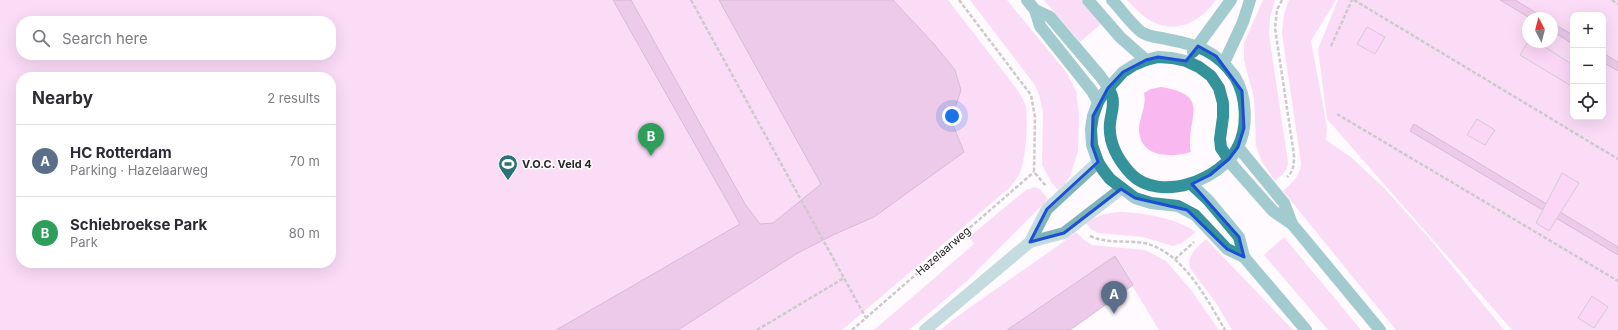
<!DOCTYPE html>
<meta charset="utf-8">
<style>
:root{--surface:#fff;--page:#f2f2f3;--text:#2b2b33;--muted:#7c7c81;--line:#e1e1e2;--accent:#287278}
body{margin:0;font-family:Inter,sans-serif;background:var(--page);color:var(--text)}
.controls{position:absolute;right:12px;top:12px;display:grid;overflow:hidden;border-radius:8px;box-shadow:0 4px 16px #0002}
.controls button{width:36px;height:36px;display:grid;place-items:center;padding:0;border:0;border-bottom:1px solid var(--line);background:var(--surface);color:var(--text);font:20px sans-serif}
.compass{position:absolute;left:1522px;top:12px;width:36px;height:36px;border-radius:50%;background:var(--surface);box-shadow:0 4px 16px #0002;rotate:353deg}
.you{position:absolute;left:952px;top:116px;width:14px;height:14px;margin:-10px;border:3px solid #fff;border-radius:50%;background:#1a73e8;box-shadow:0 0 0 6px #1a73e833}
.badge{display:grid;place-items:center;width:26px;height:26px;border-radius:50%;background:var(--accent);color:#fff;font-size:13px;font-weight:700}
.pin{position:absolute;translate:-50% -33px;filter:drop-shadow(0 1px 2px #0008)}
.pin::after{content:'';position:absolute;top:21px;width:14px;height:12px;background:inherit;clip-path:polygon(0 0,100% 0,50% 100%)}
.list{margin:0;padding:0;list-style:none}
h2{display:flex;justify-content:space-between;align-items:center;height:52px;margin:0;padding:0 16px;font-size:17px}
h2 small{font-size:13px;font-weight:400;color:var(--muted)}
.list li{display:grid;grid-template-columns:26px 1fr auto;gap:12px;align-items:center;box-sizing:border-box;height:72px;padding:0 16px;border-top:1px solid var(--line)}
.list b{display:block;font-size:15px;white-space:nowrap}
.list p{margin:0;font-size:13px;white-space:nowrap;color:var(--muted)}
.list em{font-size:13px;font-style:normal;color:var(--muted)}
.icon{flex:none;width:22px;height:22px;fill:none;stroke:currentColor;stroke-width:2;stroke-linecap:round;stroke-linejoin:round}
.map{position:relative;flex:none;width:1618px;height:330px;overflow:hidden}
.search{position:absolute;background:var(--surface);box-shadow:0 4px 16px #0002;left:16px;top:16px;width:320px;height:44px;display:flex;align-items:center;gap:10px;box-sizing:border-box;padding:0 14px;border-radius:16px;color:var(--muted);font-size:15px}
.panel{position:absolute;background:var(--surface);box-shadow:0 4px 16px #0002;left:16px;top:72px;width:320px;height:196px;border-radius:16px}
.map>svg:first-child{display:block}
.green{fill:#f9b9f0;fill-rule:evenodd}
.water{fill:#da8ed2;stroke:#a56fa0}
.building{fill:#faabf0;stroke:#9d939b}
.lines{fill:none;stroke-linecap:round;stroke-linejoin:round}
.path{stroke:#939093;stroke-width:2.5;stroke-dasharray:4 2;stroke-linecap:butt}
.street{stroke:#7fb5ba;stroke-width:12}
.secondary{stroke:#34929a;stroke-width:12}
.marked{fill:none;stroke:#1d4ed8;stroke-width:3;stroke-linejoin:round}
.labels{text-anchor:middle;stroke-width:3;stroke-linejoin:round;paint-order:stroke}
.poi-label{font-size:11px;font-weight:bold;fill:#2a272a;stroke:#fff;text-anchor:start}
.street-label{font-size:11px;fill:#2a272a;stroke:#fff}
</style>
<div class="map">
<svg width="1618" height="330" viewBox="0 0 1618 330">
<rect width="100%" height="100%" fill="#fefafd"/>
<g class="green">
<path d="M0 0H854L951 120 961 90 955 70 934 44 893 0H948L1016 88C1020 94 1024 100 1026 107 1028 122 1026 161 1019 175 1016 180 1012 185 1008 189L842 330H0ZM21 21H331V55H21ZM21 77H331V263H21Z"/>
<path d="M970 0H1007L1067 73 1076 91 1079 114 1078 151 1070 176 1065 184 1058 190 1052 183 1042 165 1043 113 1039 95 1035 85Z"/>
<path d="M1044 0H1081L1101 24 1080 42Z"/>
<path d="M1127 0H1216C1201 21 1177 35 1151 21 1142 16 1134 7 1127 0Z"/>
<path d="M1263 0H1275L1270 18 1269 35 1288 162C1288 171 1281 176 1275 181L1262 162 1256 146 1254 98 1244 60V43Z"/>
<path d="M1289 0H1336L1311 41 1327 127 1326 140 1352 158 1385 189 1429 238 1504 330H1396L1283 191C1293 182 1300 176 1301 163L1282 33 1284 14Z"/>
<path d="M1338 0H1618V330H1512L1327 119 1318 49ZM1573 15H1603V117H1573ZM1528 18H1552V42H1528Z"/>
<path d="M1161 87C1214 95 1185 119 1191 152 1172 158 1140 158 1139 130 1139 117 1147 107 1144 93L1151 89Z"/>
<path d="M1034 187 1040 189 1048 199 967 281 909 330H874L974 244 969 237 1026 190Z"/>
<path d="M1118 212C1141 212 1176 218 1196 232L1182 243 1173 246 1143 237 1098 233 1091 229 1086 223C1095 216 1107 213 1118 212Z"/>
<path d="M1076 232 1084 240 1092 245 1145 250 1166 261 1191 290 1219 330H1159L1115 257 1007 330H940C984 295 1032 266 1076 232Z"/>
<path d="M1284 237 1361 330H1328L1264 255Z"/>
<path d="M1206 239 1293 330H1232L1216 303 1190 268C1187 254 1197 248 1206 239Z"/>
</g>
<g class="water">
<path d="M613 0H631L745 204 760 224 773 223 821 184 719 0H893L934 44 955 70 961 90 951 120 964 152 874 217 833 235 796 254 678 330H556L740 224Z"/>
<path d="M1500 0H1515L1545 18H1530Z"/>
<path d="M1552 23 1573 35V44L1552 31Z"/>
<path d="M1603 53 1618 62V71L1603 62Z"/>
<path d="M1414 124 1618 247V255L1410 131Z"/>
<path d="M1115 256 1133 285 1070 330H1007Z"/>
</g>
<g class="building">
<path d="M1367 27 1385 37 1375 54 1357 44Z"/>
<path d="M1528 42H1537L1573 65V87L1520 55Z"/>
<path d="M1477 119 1495 130 1485 145 1467 135Z"/>
<path d="M1562 173 1579 183 1549 231 1536 223Z"/>
<path d="M1592 296 1608 307 1594 328 1578 318Z"/>
</g>
<g class="lines">
<g class="path">
<path d="M691 0 866 318"/>
<path d="M959 0 1031 95 1035 117 1034 172 1046 186"/>
<path d="M1282 0 1277 10 1275 28 1294 155C1294 164 1294 171 1287 177"/>
<path d="M1354 0 1618 159"/>
<path d="M1612 0 1618 4"/>
<path d="M1331 46 1352 0"/>
<path d="M1337 114 1618 281"/>
<path d="M1090 236C1107 244 1126 240 1144 243 1182 251 1207 299 1225 330"/>
<path d="M1175 259 1194 242"/>
<path d="M757 330 844 278"/>
<path d="M852 330 1034 172"/>
</g>
<g class="street">
<path d="M1030 242 1064 233 1121 189"/>
<path d="M925 330 1030 242 1047 209 1098 162"/>
</g>
<g class="secondary">
<path d="M1027 0 1035 10 1040 26 1092 91 1098 102"/>
<path d="M1088 0 1120 37 1146 60"/>
<path d="M1035 10 1050 17 1101 77C1105 83 1110 89 1112 96 1115 105 1111 113 1110 123 1108 143 1118 160 1131 174 1160 203 1221 180 1238 147 1248 127 1247 97 1235 77 1216 50 1197 45 1166 39 1158 37 1150 37 1143 33 1133 27 1121 9 1112 0"/>
<path d="M1193 52 1231 0"/>
<path d="M1224 63 1243 22 1250 0"/>
<path d="M1238 147 1284 203 1292 224"/>
<path d="M1191 184 1208 200 1239 237 1244 257"/>
<path d="M1306 330 1244 257 1227 249 1195 215 1178 206 1151 203 1135 198 1110 179 1103 170 1098 162 1092 145 1091 129 1093 116 1098 102 1103 94 1123 72 1134 65 1146 60 1158 57 1172 58 1186 61 1199 67 1211 76 1219 88 1223 103V117L1220 139 1221 148 1234 167 1273 211 1292 224 1380 330"/>
</g>
</g>
<path d="M0 0H1618V330H0ZM1198 46 1216 56 1242 91 1244 128 1238 147 1229 159 1210 175 1192 184 1239 237 1244 257 1227 249 1187 210 1135 198 1121 189 1064 233 1030 242 1047 209 1098 162 1092 145 1093 116 1108 88 1123 72 1146 60 1158 57 1186 61Z" fill="#fefafd" fill-opacity=".55" fill-rule="evenodd"/>
<path class="marked" d="M1198 46 1216 56 1242 91 1244 128 1238 147 1229 159 1210 175 1192 184 1239 237 1244 257 1227 249 1187 210 1135 198 1121 189 1064 233 1030 242 1047 209 1098 162 1092 145 1093 116 1108 88 1123 72 1146 60 1158 57 1186 61Z"/>
<defs>
<g id="stadium-pin" transform="scale(1)"><path d="M0 17L-7.5 6A9.5 9.5 0 1 1 7.5 6Z" fill="#287278" stroke="#fff"/><path d="M0-5a6.5 5 0 1 0 0 10a6.5 5 0 1 0 0-10ZM-3.5-1.8h7v3.6h-7Z" fill="#fff"/></g>
</defs>
<g fill-rule="evenodd">
<use href="#stadium-pin" x="508" y="164"/>
</g>
<g class="labels">
<g class="poi-label">
<text x="522" y="168">V.O.C. Veld 4</text>
</g>
<g class="street-label">
<text transform="translate(943 251) rotate(-41)" y="4">Hazelaarweg</text>
</g>
</g>
</svg>
<div class="controls">
<button>+</button>
<button>−</button>
<button><svg class="icon" aria-label="locate" viewBox="0 0 24 24"><circle cx="12" cy="12" r="6"/><path d="M12 2v4M12 18v4M2 12h4M18 12h4"/></svg></button>
</div>
<svg class="compass" viewBox="-18 -18 36 36"><path d="M0-13l5 13h-10z" fill="#e53935"/><path d="M0 13l5-13h-10z" fill="#7c7c81"/></svg>
<div class="you"></div>
<div class="pin badge" style="left:1114px;top:314px;background:#5c6f8a">A</div>
<div class="pin badge" style="left:651px;top:156px;background:#2e9e5b">B</div>
<div class="search"><svg class="icon" aria-label="search" viewBox="0 0 24 24"><circle cx="10" cy="10" r="6"/><path d="M15 15l6 6"/></svg>Search here</div>
<section class="panel">
<h2>Nearby<small>2 results</small></h2>
<ul class="list">
<li><span class="badge" style="background:#5c6f8a">A</span><div><b>HC Rotterdam</b><p>Parking · Hazelaarweg</p></div><em>70 m</em></li>
<li><span class="badge" style="background:#2e9e5b">B</span><div><b>Schiebroekse Park</b><p>Park</p></div><em>80 m</em></li>
</ul>
</section>
</div>
